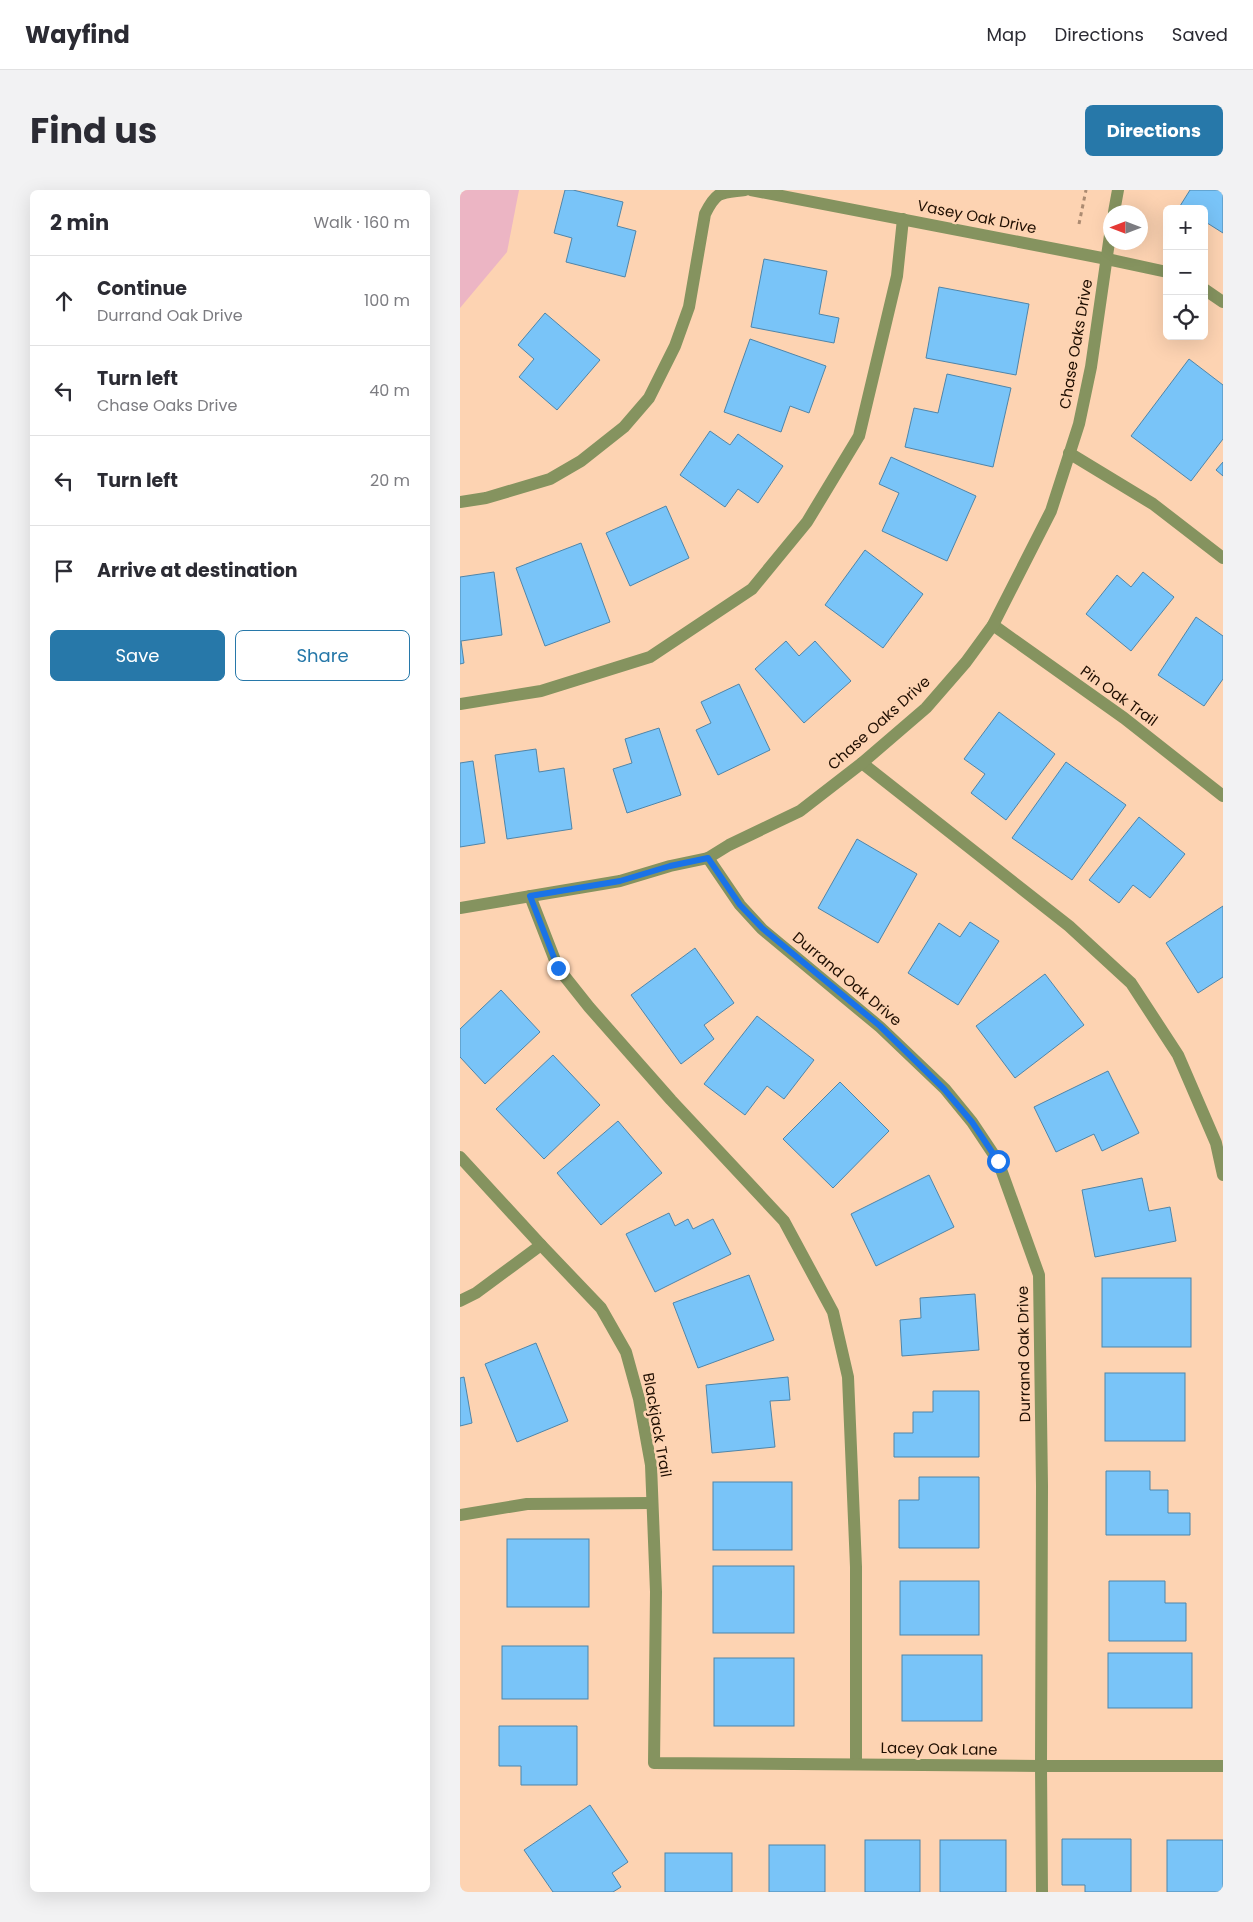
<!DOCTYPE html>
<meta charset="utf-8">
<style>
:root{--surface:#fff;--page:#f2f2f3;--text:#2b2b33;--muted:#7c7c81;--line:#e1e1e2;--accent:#2778a9}
body{margin:0;font-family:Poppins,sans-serif;background:var(--page);color:var(--text)}
.controls{position:absolute;right:15px;top:15px;display:grid;overflow:hidden;border-radius:8px;box-shadow:0 5px 20px #0002}
.controls button{width:45px;height:45px;display:grid;place-items:center;padding:0;border:0;border-bottom:1px solid var(--line);background:var(--surface);color:var(--text);font:25px sans-serif}
.compass{position:absolute;left:643px;top:15px;width:45px;height:45px;border-radius:50%;background:var(--surface);box-shadow:0 5px 20px #0002;rotate:270deg}
.stop{position:absolute;width:15px;height:15px;margin:-11px;border:4px solid #1a73e8;border-radius:50%;background:#fff}
.stop.end{background:#1a73e8;border-color:#fff;box-shadow:0 1px 5px #0008}
.list{margin:0;padding:0;list-style:none}
h2{display:flex;justify-content:space-between;align-items:center;height:65px;margin:0;padding:0 20px;font-size:21px}
h2 small{font-size:16px;font-weight:400;color:var(--muted)}
.list li{display:grid;grid-template-columns:32px 1fr auto;gap:15px;align-items:center;box-sizing:border-box;height:90px;padding:0 20px;border-top:1px solid var(--line)}
.list b{display:block;font-size:19px;white-space:nowrap}
.list p{margin:0;font-size:16px;white-space:nowrap;color:var(--muted)}
.list em{font-size:16px;font-style:normal;color:var(--muted)}
.actions{display:flex;gap:10px;padding:15px 20px}
.actions a{flex:1;padding:11px 0;border:1px solid var(--accent);border-radius:8px;text-align:center;font-size:18px;color:var(--accent)}
.actions .main{background:var(--accent);color:#fff}
.icon{flex:none;width:28px;height:28px;fill:none;stroke:currentColor;stroke-width:2;stroke-linecap:round;stroke-linejoin:round}
.map{position:relative;flex:none;width:763px;height:1702px;overflow:hidden;border-radius:8px}
header{display:flex;align-items:center;gap:30px;box-sizing:border-box;height:70px;padding:0 25px;background:var(--surface);border-bottom:1px solid var(--line)}
header strong{font-size:24px}
nav{display:flex;gap:28px;margin-inline-start:auto;font-size:18px}
.intro{display:flex;align-items:center;justify-content:space-between;box-sizing:border-box;height:120px;padding:0 30px}
h1{margin:0;font-size:35px}
.button{padding:12px 22px;border-radius:8px;background:var(--accent);color:#fff;font-size:18px;font-weight:700}
main{display:flex;gap:30px;padding:0 30px}
aside{flex:1;background:var(--surface);border-radius:8px;box-shadow:0 5px 20px #0002}
.map>svg:first-child{display:block}
.green{fill:#ecb5c4}
.building{fill:#79c4f8;stroke:#4f85a9}
.lines{fill:none;stroke-linecap:round;stroke-linejoin:round}
.path{stroke:#ac8b71;stroke-width:3;stroke-dasharray:4 4;stroke-linecap:butt}
.minor{stroke:#85935f;stroke-width:12}
.route{stroke:#1a73e8;stroke-width:6}
.labels{text-anchor:middle;stroke-width:5;stroke-linejoin:round;paint-order:stroke}
.street-label{font-size:15px;fill:#1f0e01;stroke:#fdd3b2}
</style>
<header>
<strong>Wayfind</strong>
<nav><a>Map</a><a>Directions</a><a>Saved</a></nav>
</header>
<div class="intro"><h1>Find us</h1><a class="button">Directions</a></div>
<main>
<aside>
<h2>2 min<small>Walk · 160 m</small></h2>
<ul class="list">
<li><svg class="icon" aria-label="ahead" viewBox="0 0 24 24"><path d="M12 20V5M6 11l6-6 6 6"/></svg><div><b>Continue</b><p>Durrand Oak Drive</p></div><em>100 m</em></li>
<li><svg class="icon" aria-label="left" viewBox="0 0 24 24"><path d="M17 20v-9H6M10 6l-5 5 5 5"/></svg><div><b>Turn left</b><p>Chase Oaks Drive</p></div><em>40 m</em></li>
<li><svg class="icon" aria-label="left" viewBox="0 0 24 24"><path d="M17 20v-9H6M10 6l-5 5 5 5"/></svg><div><b>Turn left</b></div><em>20 m</em></li>
<li><svg class="icon" aria-label="arrive" viewBox="0 0 24 24"><path d="M6 21V4h12l-3 4 3 4H6"/></svg><div><b>Arrive at destination</b></div></li>
</ul>
<div class="actions"><a class="main">Save</a><a>Share</a></div>
</aside>
<div class="map">
<svg width="763" height="1702" viewBox="0 0 763 1702">
<rect width="100%" height="100%" fill="#fdd3b2"/>
<path class="green" d="M0 0H59L47 62 0 118Z"/>
<g class="building">
<path d="M105 0H113L163 12 157 36 176 41 165 87 106 72 112 48 94 43Z"/>
<path d="M730 0H763V43L744 31V19H724L720 16Z"/>
<path d="M304 69 367 81 359 124 379 128 374 153 291 137Z"/>
<path d="M479 97 569 114 556 185 466 168Z"/>
<path d="M85 123 140 170 97 220 59 187 74 169 58 155Z"/>
<path d="M290 149 366 176 349 223 330 216 321 242 264 222Z"/>
<path d="M729 169 763 195V249L731 291 671 246Z"/>
<path d="M487 184 551 198 533 277 445 257 454 218 478 223Z"/>
<path d="M250 241 270 255 278 244 323 276 298 313 278 299 265 317 220 285Z"/>
<path d="M431 267 516 306 487 371 422 341 439 303 419 294Z"/>
<path d="M763 272V286L756 280Z"/>
<path d="M206 316 229 368 170 396 146 343Z"/>
<path d="M121 353 150 432 85 456 56 378Z"/>
<path d="M405 360 463 404 423 458 365 415Z"/>
<path d="M34 382 42 445 1 451 4 473 0 474V387Z"/>
<path d="M683 382 714 407 671 461 626 424 657 385 671 397Z"/>
<path d="M736 427 763 446V489L744 516 698 485Z"/>
<path d="M326 451 339 466 355 451 391 491 344 533 295 479Z"/>
<path d="M279 494 310 560 258 585 236 540 251 533 241 512Z"/>
<path d="M539 522 595 564 546 630 511 603 525 584 504 569Z"/>
<path d="M199 538 221 605 167 623 153 579 172 573 165 549Z"/>
<path d="M76 559 79 582 104 578 112 639 47 649 35 565Z"/>
<path d="M13 571 25 653 0 657V573Z"/>
<path d="M606 572 666 615 612 690 552 648Z"/>
<path d="M679 627 725 664 690 708 673 695 659 713 629 690Z"/>
<path d="M397 649 457 684 418 753 358 718Z"/>
<path d="M763 716V787L738 803 706 753Z"/>
<path d="M510 732 539 751 498 815 448 783 479 733 500 747Z"/>
<path d="M235 758 274 813 244 835 254 849 221 874 171 805Z"/>
<path d="M585 784 624 835 555 888 516 836Z"/>
<path d="M41 800 80 842 25 894 0 867V839Z"/>
<path d="M297 826 354 870 324 909 307 896 285 925 244 894Z"/>
<path d="M93 865 140 915 84 969 36 919Z"/>
<path d="M648 881 679 943 642 961 634 944 596 962 574 917Z"/>
<path d="M380 892 429 941 373 998 323 949Z"/>
<path d="M158 931 202 983 141 1035 97 983Z"/>
<path d="M469 985 494 1037 416 1076 391 1024Z"/>
<path d="M682 988 689 1021 710 1017 716 1051 635 1067 622 1000Z"/>
<path d="M209 1023 215 1036 228 1029 233 1039 253 1029 271 1064 195 1102 166 1044Z"/>
<path d="M289 1085 314 1150 238 1178 213 1113Z"/>
<rect x="642" y="1088" width="89" height="69"/>
<path d="M515 1104 519 1160 442 1166 440 1130 461 1128 460 1108Z"/>
<path d="M76 1153 108 1231 57 1252 25 1174Z"/>
<rect x="645" y="1183" width="80" height="68"/>
<path d="M4 1187 12 1233 0 1236V1188Z"/>
<path d="M328 1187 330 1210 310 1211 315 1257 252 1263 246 1195Z"/>
<path d="M473 1201H519V1267H434V1243H453V1222H473Z"/>
<path d="M646 1281H690V1300H708V1323H730V1345H646Z"/>
<path d="M459 1287H519V1358H439V1310H459Z"/>
<rect x="253" y="1292" width="79" height="68"/>
<rect x="47" y="1349" width="82" height="68"/>
<rect x="253" y="1376" width="81" height="67"/>
<rect x="440" y="1391" width="79" height="54"/>
<path d="M649 1391H705V1413H726V1451H649Z"/>
<rect x="42" y="1456" width="86" height="53"/>
<rect x="648" y="1463" width="84" height="55"/>
<rect x="442" y="1465" width="80" height="66"/>
<rect x="254" y="1468" width="80" height="68"/>
<path d="M39 1536H117V1595H61V1576H39Z"/>
<path d="M130 1615 168 1672 152 1683 161 1697 153 1702H93L64 1660Z"/>
<path d="M602 1649H671V1702H625V1695H602Z"/>
<rect x="405" y="1650" width="55" height="52"/>
<rect x="480" y="1650" width="66" height="52"/>
<rect x="707" y="1650" width="56" height="52"/>
<rect x="309" y="1655" width="56" height="47"/>
<rect x="205" y="1663" width="67" height="39"/>
</g>
<g class="lines">
<path class="path" d="M619 34 626 0"/>
<g class="minor">
<path d="M291 0 647 69 707 82"/>
<path d="M654 22 658 0"/>
<path d="M744 99 763 112"/>
<path d="M609 263 693 314 763 368"/>
<path d="M0 312 26 308 90 289 121 271 164 237 189 208 215 156 229 117 245 24C257 0 261 3 285 0"/>
<path d="M533 435 664 528 763 606"/>
<path d="M0 514 81 501 190 467 292 399 347 332 399 246 437 86 443 29"/>
<path d="M402 573 609 736 671 793 718 865 756 953 763 985"/>
<path d="M248 668 280 715 302 739 420 837 485 899 512 932 538 971 579 1085 582 1296 581 1576 582 1702"/>
<path d="M70 706 98 778 129 817 211 910 324 1031 373 1122 388 1187 396 1377V1574"/>
<path d="M0 718 160 691 210 676 248 668 269 655 340 621 402 573 466 518 506 472 533 435 591 321 619 234 631 177 650 45"/>
<path d="M0 967 81 1055 141 1118 166 1162 179 1209 191 1275 196 1402 194 1573 581 1576H763"/>
<path d="M0 1111 16 1103 81 1055"/>
<path d="M0 1325 67 1314 192 1313"/>
</g>
</g>
<g class="lines">
<path class="route" d="M98 778 70 706 160 691 210 676 248 668 280 715 302 738 420 836 484 899 512 932 538 971"/>
</g>
<g class="labels">
<g class="street-label">
<text transform="translate(517 27) rotate(11)" y="5">Vasey Oak Drive</text>
<text transform="translate(616 154) rotate(-80)" y="5">Chase Oaks Drive</text>
<text transform="translate(659 506) rotate(36)" y="5">Pin Oak Trail</text>
<text transform="translate(419 533) rotate(-42)" y="5">Chase Oaks Drive</text>
<text transform="translate(387 789) rotate(40)" y="5">Durrand Oak Drive</text>
<text transform="translate(564 1164) rotate(-91)" y="5">Durrand Oak Drive</text>
<text transform="translate(197 1235) rotate(80)" y="5">Blackjack Trail</text>
<text transform="translate(479 1559) rotate(1)" y="5">Lacey Oak Lane</text>
</g>
</g>
</svg>
<div class="controls">
<button>+</button>
<button>−</button>
<button><svg class="icon" aria-label="locate" viewBox="0 0 24 24"><circle cx="12" cy="12" r="6"/><path d="M12 2v4M12 18v4M2 12h4M18 12h4"/></svg></button>
</div>
<svg class="compass" viewBox="-18 -18 36 36"><path d="M0-13l5 13h-10z" fill="#e53935"/><path d="M0 13l5-13h-10z" fill="#7c7c81"/></svg>
<div class="stop" style="left:538px;top:971px"></div>
<div class="stop end" style="left:98px;top:778px"></div>
</div>
</main>
